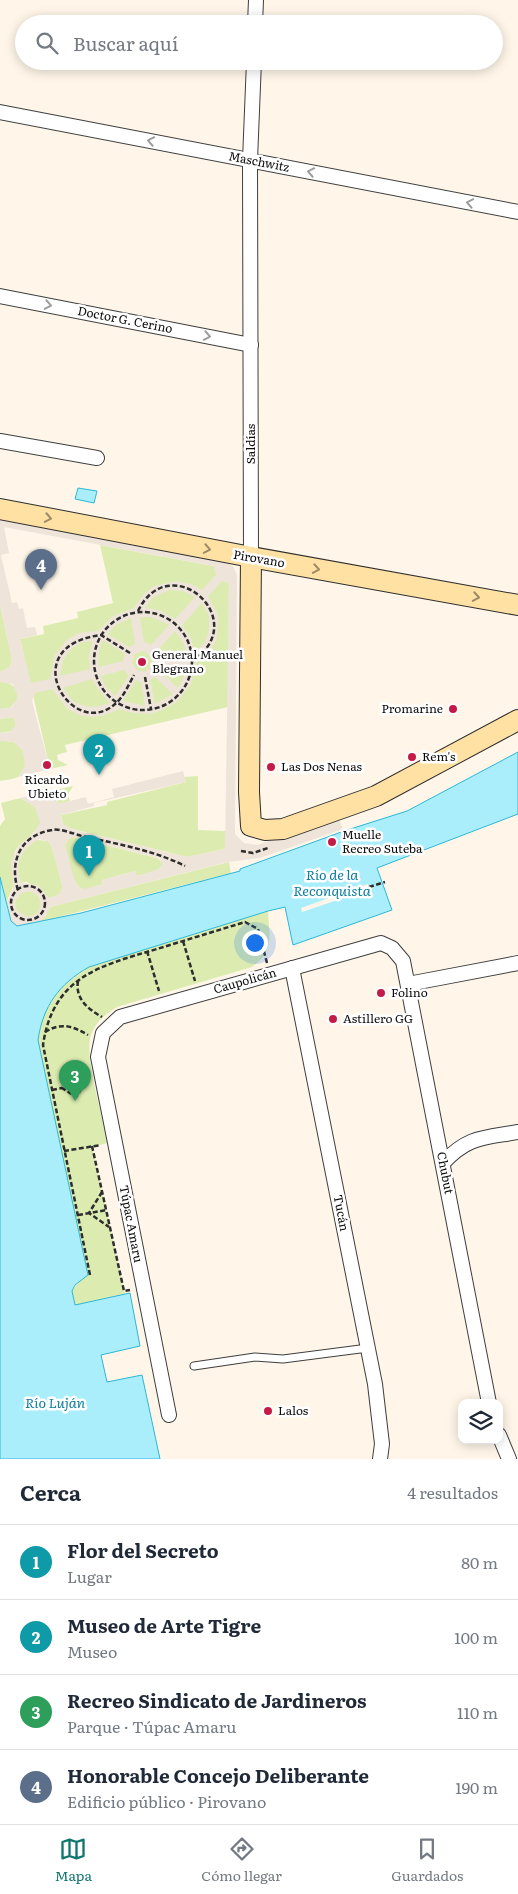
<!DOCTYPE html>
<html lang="es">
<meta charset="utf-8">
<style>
:root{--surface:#fff;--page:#f2f2f3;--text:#1f2937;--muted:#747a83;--line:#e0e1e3;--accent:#0f766e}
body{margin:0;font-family:Literata,serif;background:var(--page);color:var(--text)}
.controls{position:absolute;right:15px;bottom:15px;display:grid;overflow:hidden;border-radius:10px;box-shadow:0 2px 12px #0003}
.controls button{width:45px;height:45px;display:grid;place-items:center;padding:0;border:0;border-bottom:1px solid var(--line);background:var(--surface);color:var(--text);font:25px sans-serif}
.you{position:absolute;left:254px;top:942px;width:18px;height:18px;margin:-12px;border:4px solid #fff;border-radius:50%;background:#1a73e8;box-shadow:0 0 0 8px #1a73e833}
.badge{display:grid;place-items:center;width:32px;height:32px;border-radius:50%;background:var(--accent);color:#fff;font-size:16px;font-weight:700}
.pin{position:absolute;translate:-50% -41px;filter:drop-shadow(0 1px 2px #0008)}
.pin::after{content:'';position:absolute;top:26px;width:18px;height:15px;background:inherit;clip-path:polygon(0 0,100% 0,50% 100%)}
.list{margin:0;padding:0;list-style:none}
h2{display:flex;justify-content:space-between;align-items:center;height:65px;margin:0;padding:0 20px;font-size:21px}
h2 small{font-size:16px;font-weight:400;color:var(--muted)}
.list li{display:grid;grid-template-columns:32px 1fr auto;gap:15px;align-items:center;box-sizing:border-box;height:75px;padding:0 20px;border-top:1px solid var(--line)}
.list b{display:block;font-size:19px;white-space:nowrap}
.list p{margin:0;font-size:16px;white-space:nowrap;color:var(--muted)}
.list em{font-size:16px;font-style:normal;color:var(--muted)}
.icon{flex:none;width:28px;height:28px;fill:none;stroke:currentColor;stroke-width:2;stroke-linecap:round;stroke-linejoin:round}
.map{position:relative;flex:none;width:518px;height:1459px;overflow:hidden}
.search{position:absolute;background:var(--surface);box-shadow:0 2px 12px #0003;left:15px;right:15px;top:15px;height:55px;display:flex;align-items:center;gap:12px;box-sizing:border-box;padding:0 18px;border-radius:28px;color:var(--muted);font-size:19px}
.sheet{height:365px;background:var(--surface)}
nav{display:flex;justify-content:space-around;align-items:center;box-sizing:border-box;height:70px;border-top:1px solid var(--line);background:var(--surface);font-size:14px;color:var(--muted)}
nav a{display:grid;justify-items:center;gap:2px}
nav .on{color:var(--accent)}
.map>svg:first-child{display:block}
.green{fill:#dcecb1}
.plaza{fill:#eee4d9;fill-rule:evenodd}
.water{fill:#aaeefb;stroke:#2cb7d7}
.pier{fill:#fff6e9}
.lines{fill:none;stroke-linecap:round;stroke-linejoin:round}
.lane-casing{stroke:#3e3e3e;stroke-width:9}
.street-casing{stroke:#3e3e3e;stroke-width:16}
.secondary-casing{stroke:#2d2d2d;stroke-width:22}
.path{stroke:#2d2d2d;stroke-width:2.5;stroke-dasharray:5 2.5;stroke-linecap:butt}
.lane{stroke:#fff;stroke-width:7}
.street{stroke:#fff;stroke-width:14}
.secondary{stroke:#ffe1a4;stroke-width:20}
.oneway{stroke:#9d9d9d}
.oneway2{stroke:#9d8b67}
.poi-dot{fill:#c41a47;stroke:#fff;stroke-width:2}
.labels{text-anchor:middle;stroke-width:5;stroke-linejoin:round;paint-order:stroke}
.street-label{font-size:12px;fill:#0b0b0b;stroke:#fff}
.poi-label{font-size:12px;fill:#0b0b0b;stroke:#fff;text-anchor:start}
.water-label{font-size:14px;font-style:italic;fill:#0d7d9e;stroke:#fff}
</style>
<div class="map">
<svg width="518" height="1459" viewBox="0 0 518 1459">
<rect width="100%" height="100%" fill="#fff6e9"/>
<g class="green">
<path d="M100 545 214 566 229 584 228 707 65 745 67 752 57 755 58 760 68 765 50 769 20 639 44 634 43 626 78 618 77 612 113 603Z"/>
<path d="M0 604 12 659 10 667 0 672Z"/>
<path d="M0 682H7L16 688 18 699 10 708 0 709Z"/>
<path d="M14 717 16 725 13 731 0 733V719Z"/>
<path d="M0 741C5 741 11 741 16 743 26 749 29 768 20 776 15 779 6 780 0 781Z"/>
<path d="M198 776V830L226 831 225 849 187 857 68 828 63 824 61 815 107 805V802L186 782 184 777Z"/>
<path d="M73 786 68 795 70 801 58 804 55 790Z"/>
<path d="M20 798C27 801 35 805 38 812 49 832 18 838 14 855 11 864 15 876 13 886 12 892 7 897 7 903L0 876V826L5 819 1 803Z"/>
<path d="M74 837 157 858 162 862V866L157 871 136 876 135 871 102 880 103 884C97 886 89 890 83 889 72 887 67 855 65 845L69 839Z"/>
<path d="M37 840 48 841 52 847 62 885C63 894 57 896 49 898L27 882 21 883C13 865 21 849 37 840Z"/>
<path d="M229 862 231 873 39 922 50 907Z"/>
<circle cx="28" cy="904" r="13"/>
<path d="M268 911C269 936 275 951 252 967L117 1007C105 1014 93 1024 90 1039 86 1064 103 1117 108 1143L92 1147 125 1294 75 1305 72 1291 80 1281 60 1149 38 1040 44 1014 61 987 89 967Z"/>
</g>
<path class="plaza" d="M0 519 221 561 233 566 237 575 235 834 244 843 257 845 338 817 343 829 260 858 228 862 50 907 46 916 39 922 21 927 12 923 7 903 13 888 11 862 20 844 34 833 40 822 35 807 20 798 55 790 58 804 86 797 88 804 114 797 112 789 183 771 186 782 94 803V806L61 815 63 824 71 829 187 857 225 849 229 584 222 581 208 596 218 615 217 638 210 651 196 663 191 684 178 701 162 710 150 714 133 713 119 709 105 715 92 717 79 715 67 708 52 689 35 693 32 701 50 769 18 777 25 766 23 751 14 742 0 741V733L10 732 16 725 14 717 0 719V709L12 707 18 697 13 684 0 682V672L10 667 12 659 0 604ZM4 527 214 566 216 575 202 590 191 584 177 581 154 586 143 595 134 608 113 616 98 631 79 633 67 640 55 655 50 679 31 683 20 639 37 635 35 627 27 628 23 608 19 609 17 602 12 603 1 555 9 553ZM169 590 183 591 195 597 175 619 159 610 145 608 152 598ZM202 603 209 616V629L205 642 195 653 191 638 182 625ZM140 617H151L169 625 151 645 144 642ZM131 618 135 644 129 647 107 634 116 625ZM175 631 184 644 187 656 161 657 158 650ZM103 640 125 654 123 661 98 667 99 650ZM93 641 89 656 90 669 60 676 63 660 70 650 82 642ZM143 651 149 655 152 661 150 668 144 672 137 670 132 662 135 654ZM162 665H187L185 674 178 688 160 671ZM124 670 129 676 115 696 105 686 101 676ZM155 677 173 694 155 704 150 680ZM92 679 98 689 110 703 96 707 84 706 73 701 63 688ZM136 680 141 682 145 706 123 701ZM74 837 159 858 162 862 161 868 137 876 135 871 102 880 103 884 85 889 80 888 75 882 65 845 69 839ZM39 839 47 841 52 847 62 885V890L56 896 49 898 38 885 21 883 19 879 18 863 22 854 28 846ZM30 891 39 896 41 906 37 914 28 917 17 911 15 902 21 893Z"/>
<g class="water">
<path d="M78 488 97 491 94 503 75 499Z"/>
<path d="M518 752V814L377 868 392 910 293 945 285 907 268 911 89 967C59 984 43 1006 38 1040L88 1275 75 1285 72 1291 75 1305 130 1293 140 1346 101 1355 107 1382 142 1375 160 1459H0V877L11 921 17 926 81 913 240 871V869L344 831 407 811Z"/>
</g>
<path class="pier" d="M368 884 370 889 302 912 301 908Z"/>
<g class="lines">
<g class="lane-casing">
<path id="lane" d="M194 1366 255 1357 283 1359 368 1348"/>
</g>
<g class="street-casing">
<g id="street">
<path d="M255 24 256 0"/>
<path d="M0 112 518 212"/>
<path d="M0 296 251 345"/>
<path d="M0 441 97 458"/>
<path d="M251 557 250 160 254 61"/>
<path d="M292 968 375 1384 382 1444 380 1459"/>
<path d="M408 984 518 963"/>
<path d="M443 1163C468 1136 484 1138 518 1132"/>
<path d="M169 1415 98 1057 103 1033 120 1017 381 943 392 948 403 961 489 1403"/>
<path d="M499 1435 509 1459"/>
</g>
</g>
<g class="secondary-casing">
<g id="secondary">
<path d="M0 509 251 557 518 605"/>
<path d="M251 557 249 792 251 826 265 830 283 829 376 796 518 720"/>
</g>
</g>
<g class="path">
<path d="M138 611C170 546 254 621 192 661"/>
<circle cx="143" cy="661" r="49"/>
<path d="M130 653 101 635C13 646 72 742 115 704 123 698 129 684 134 675"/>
<path d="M145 677 151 709"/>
<path d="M241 851 253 853 268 848"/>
<circle cx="28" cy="903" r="17"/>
<path d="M369 887 385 882"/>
<path d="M18 890C9 862 20 835 52 830 60 828 74 834 82 836 117 844 153 850 185 866"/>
<path d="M183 941 195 981"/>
<path d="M147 951 159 991"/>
<path d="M78 981C75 999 88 1009 102 1017"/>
<path d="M45 1032C61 1022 73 1026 88 1035"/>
<path d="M72 1074 85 1083 76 1097 62 1088Z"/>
<path d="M52 1090 62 1088"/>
<path d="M92 1146 124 1291 130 1290"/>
<path d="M64 1151 101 1145"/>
<path d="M102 1192 89 1213 109 1227"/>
<path d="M78 1215 107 1210"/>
<path d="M90 1275 43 1045C53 977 99 966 157 949 186 940 216 931 245 922L258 929 267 963"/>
</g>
<use href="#lane" class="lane"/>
<use href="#street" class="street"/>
<use href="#secondary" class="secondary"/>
</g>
<defs><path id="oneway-chevron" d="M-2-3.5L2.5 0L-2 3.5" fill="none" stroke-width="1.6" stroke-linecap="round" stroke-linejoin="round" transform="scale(1.25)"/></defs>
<g class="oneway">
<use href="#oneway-chevron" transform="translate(151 141) rotate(-169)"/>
<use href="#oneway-chevron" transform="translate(311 172) rotate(-169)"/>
<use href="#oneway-chevron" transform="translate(470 203) rotate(-169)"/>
<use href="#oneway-chevron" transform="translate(48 305) rotate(11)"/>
<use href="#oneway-chevron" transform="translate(207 336) rotate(11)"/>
</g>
<g class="oneway2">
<use href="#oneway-chevron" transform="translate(48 518) rotate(11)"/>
<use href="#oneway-chevron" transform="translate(207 549) rotate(11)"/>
<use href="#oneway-chevron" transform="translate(316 569) rotate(10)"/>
<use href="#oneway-chevron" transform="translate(476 597) rotate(10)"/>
</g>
<g class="poi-dot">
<circle cx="142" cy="662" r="5"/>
<circle cx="453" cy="709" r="5"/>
<circle cx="412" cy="757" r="5"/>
<circle cx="47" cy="765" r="5"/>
<circle cx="271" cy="767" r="5"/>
<circle cx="332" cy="842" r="5"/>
<circle cx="381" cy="993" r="5"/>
<circle cx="333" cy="1019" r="5"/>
<circle cx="268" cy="1411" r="5"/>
</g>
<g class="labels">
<g class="street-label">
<text transform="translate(259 162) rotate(11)" y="4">Maschwitz</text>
<text transform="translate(125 320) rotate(11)" y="4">Doctor G. Cerino</text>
<text transform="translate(251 444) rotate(-90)" y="4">Saldías</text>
<text transform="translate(259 559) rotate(10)" y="4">Pirovano</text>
<text transform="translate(245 981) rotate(-16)" y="4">Caupolicán</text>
<text transform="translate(445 1173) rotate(79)" y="4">Chubut</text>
<text transform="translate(341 1213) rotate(79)" y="4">Tucán</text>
<text transform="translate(131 1224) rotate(79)" y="4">Túpac Amaru</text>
</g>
<g class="poi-label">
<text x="152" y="659">General Manuel<tspan x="152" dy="14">Blegrano</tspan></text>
<text x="443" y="713" text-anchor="end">Promarine</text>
<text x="422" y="761">Rem's</text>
<text x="281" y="771">Las Dos Nenas</text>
<text x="47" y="784" text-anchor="middle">Ricardo<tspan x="47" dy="14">Ubieto</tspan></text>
<text x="342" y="839">Muelle<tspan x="342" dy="14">Recreo Suteba</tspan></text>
<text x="391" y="997">Folino</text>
<text x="343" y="1023">Astillero GG</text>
<text x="278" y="1415">Lalos</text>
</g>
<g class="water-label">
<text x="332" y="880">Río de la<tspan x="332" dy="16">Reconquista</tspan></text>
<text x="55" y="1408">Río Luján</text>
</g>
</g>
</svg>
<div class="controls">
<button><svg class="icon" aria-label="layers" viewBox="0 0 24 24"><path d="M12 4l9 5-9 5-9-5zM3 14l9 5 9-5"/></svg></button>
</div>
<div class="you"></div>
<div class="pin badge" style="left:89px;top:876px;background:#0f9aa8">1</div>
<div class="pin badge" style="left:99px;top:775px;background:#0f9aa8">2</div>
<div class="pin badge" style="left:75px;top:1101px;background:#2e9e5b">3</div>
<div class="pin badge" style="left:41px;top:590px;background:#5c6f8a">4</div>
<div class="search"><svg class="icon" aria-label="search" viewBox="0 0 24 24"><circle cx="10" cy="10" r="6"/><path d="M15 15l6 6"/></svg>Buscar aquí</div>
</div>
<section class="sheet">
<h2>Cerca<small>4 resultados</small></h2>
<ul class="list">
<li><span class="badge" style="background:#0f9aa8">1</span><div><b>Flor del Secreto</b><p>Lugar</p></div><em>80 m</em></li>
<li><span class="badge" style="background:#0f9aa8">2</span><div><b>Museo de Arte Tigre</b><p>Museo</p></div><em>100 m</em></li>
<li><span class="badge" style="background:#2e9e5b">3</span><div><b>Recreo Sindicato de Jardineros</b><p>Parque · Túpac Amaru</p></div><em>110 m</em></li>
<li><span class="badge" style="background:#5c6f8a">4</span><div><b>Honorable Concejo Deliberante</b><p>Edificio público · Pirovano</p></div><em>190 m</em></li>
</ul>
</section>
<nav>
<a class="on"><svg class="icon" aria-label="map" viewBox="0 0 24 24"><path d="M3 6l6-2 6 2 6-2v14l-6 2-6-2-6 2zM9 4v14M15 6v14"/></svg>Mapa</a>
<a><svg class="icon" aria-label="directions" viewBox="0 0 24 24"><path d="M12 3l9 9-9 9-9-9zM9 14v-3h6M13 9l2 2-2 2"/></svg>Cómo llegar</a>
<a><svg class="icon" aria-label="saved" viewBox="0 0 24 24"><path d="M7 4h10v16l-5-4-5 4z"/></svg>Guardados</a>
</nav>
